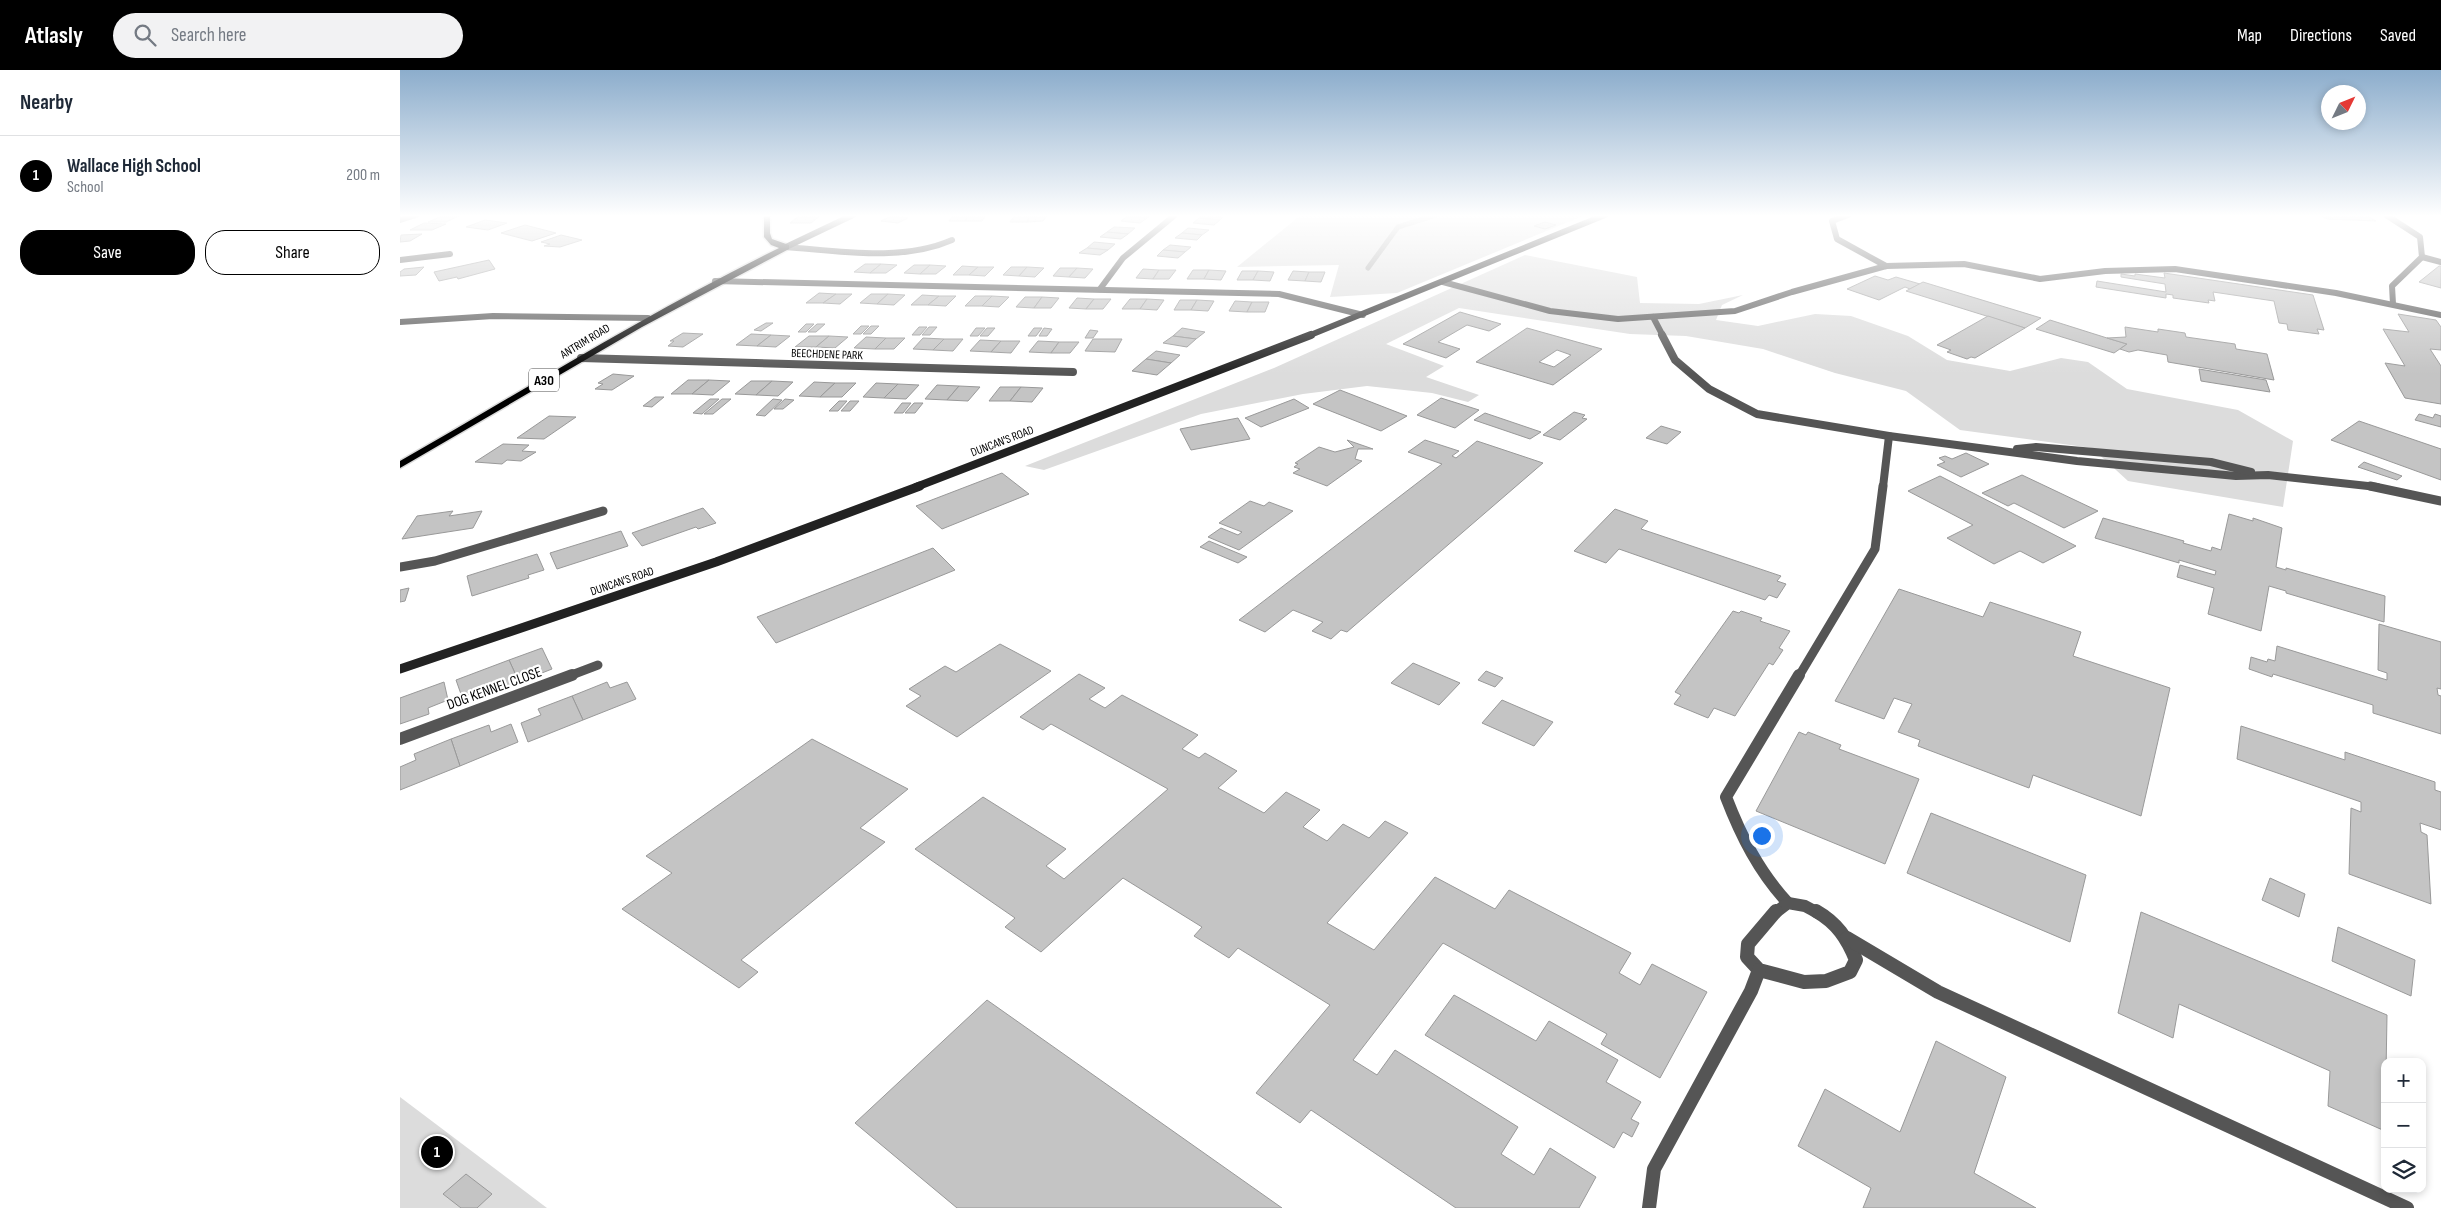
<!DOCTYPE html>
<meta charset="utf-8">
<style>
:root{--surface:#fff;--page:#f2f2f3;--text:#1f2937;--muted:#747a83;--line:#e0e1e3;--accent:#000}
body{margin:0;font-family:"Sofia Sans Condensed",sans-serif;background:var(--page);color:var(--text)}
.controls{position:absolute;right:15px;bottom:15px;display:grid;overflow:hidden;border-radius:10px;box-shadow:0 2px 8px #0003}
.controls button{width:45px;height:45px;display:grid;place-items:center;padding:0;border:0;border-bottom:1px solid var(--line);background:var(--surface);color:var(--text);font:25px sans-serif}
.compass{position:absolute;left:1921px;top:15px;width:45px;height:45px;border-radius:50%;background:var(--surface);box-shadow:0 2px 8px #0003;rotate:47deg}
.you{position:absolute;left:1361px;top:765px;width:18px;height:18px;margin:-12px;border:4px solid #fff;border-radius:50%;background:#1a73e8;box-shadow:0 0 0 8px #1a73e833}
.badge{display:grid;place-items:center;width:32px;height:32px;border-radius:50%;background:var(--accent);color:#fff;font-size:16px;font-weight:700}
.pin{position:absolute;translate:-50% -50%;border:2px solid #fff;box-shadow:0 1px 5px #0006}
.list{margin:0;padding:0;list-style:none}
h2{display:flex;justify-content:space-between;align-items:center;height:65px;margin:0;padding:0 20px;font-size:21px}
h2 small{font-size:16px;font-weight:400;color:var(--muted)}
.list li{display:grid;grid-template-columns:32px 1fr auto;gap:15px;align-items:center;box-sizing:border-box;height:80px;padding:0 20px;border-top:1px solid var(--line)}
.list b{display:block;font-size:19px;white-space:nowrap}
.list p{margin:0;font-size:16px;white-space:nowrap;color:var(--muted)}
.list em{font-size:16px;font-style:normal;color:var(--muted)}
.actions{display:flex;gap:10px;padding:15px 20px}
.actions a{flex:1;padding:11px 0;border:1px solid var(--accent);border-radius:20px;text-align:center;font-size:18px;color:var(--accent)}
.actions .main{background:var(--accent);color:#fff}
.icon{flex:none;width:28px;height:28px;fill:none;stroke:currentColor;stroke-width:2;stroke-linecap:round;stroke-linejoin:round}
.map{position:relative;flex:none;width:2041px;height:1138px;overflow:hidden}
header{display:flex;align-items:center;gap:30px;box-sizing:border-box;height:70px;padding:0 25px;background:var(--accent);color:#fff}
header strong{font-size:24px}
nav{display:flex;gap:28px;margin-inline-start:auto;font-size:18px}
.search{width:350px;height:45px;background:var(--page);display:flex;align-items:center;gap:12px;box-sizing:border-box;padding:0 18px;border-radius:28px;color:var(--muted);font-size:19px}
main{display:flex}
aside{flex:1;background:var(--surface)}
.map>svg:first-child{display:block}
.green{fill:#dcdcdc}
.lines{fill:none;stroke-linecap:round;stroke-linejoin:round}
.stream{stroke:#a3a3a3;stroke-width:5}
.building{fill:#c4c4c4;stroke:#999;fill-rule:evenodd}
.primary-casing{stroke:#dbdbdb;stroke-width:3}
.street-far4{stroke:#555;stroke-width:6}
.street-far3{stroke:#555;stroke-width:8}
.street-far2{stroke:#555;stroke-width:9}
.street-far1{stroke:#555;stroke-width:12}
.street{stroke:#555;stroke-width:14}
.secondary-far2{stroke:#222;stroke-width:6}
.secondary-far1{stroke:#222;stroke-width:8}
.secondary{stroke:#222;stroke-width:9}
.primary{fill:#000;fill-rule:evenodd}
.labels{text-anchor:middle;stroke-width:4.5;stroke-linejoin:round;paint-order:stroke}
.far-street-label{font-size:12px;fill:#000;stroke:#fff}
.shield{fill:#fff;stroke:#4c4c4c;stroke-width:1}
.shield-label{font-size:14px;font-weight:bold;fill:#000}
.street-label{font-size:15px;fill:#000;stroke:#fff}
</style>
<header>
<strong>Atlasly</strong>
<div class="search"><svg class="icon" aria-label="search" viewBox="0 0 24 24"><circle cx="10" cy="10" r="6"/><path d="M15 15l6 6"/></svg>Search here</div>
<nav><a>Map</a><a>Directions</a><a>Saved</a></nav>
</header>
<main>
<aside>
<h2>Nearby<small></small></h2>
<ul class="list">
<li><span class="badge">1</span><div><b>Wallace High School</b><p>School</p></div><em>200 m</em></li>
</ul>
<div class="actions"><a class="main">Save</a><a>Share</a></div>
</aside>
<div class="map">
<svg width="2041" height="1138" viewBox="0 0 2041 1138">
<rect width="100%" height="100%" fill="#fff"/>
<g class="green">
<path d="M901 145H1185L997 223 930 227 939 195 837 197Z"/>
<path d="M1125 185 1237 207 1240 233 1299 234 1343 225 1322 235 1316 250 1358 256 1415 244 1451 246 1508 266 1547 290 1610 301 1661 288 1688 292 1727 319 1838 340 1893 371 1883 437 1728 411 1692 378 1560 360 1506 321 1435 303 1363 279 1286 266 1230 264 1059 238 986 274 1044 296 1026 307 1079 325 1068 332 1032 323 967 316 903 324 801 344 644 400 625 396 874 298Z"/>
<path d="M0 1027 147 1138H0Z"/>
</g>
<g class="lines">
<path class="stream" d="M968 198 998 157 1036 145"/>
</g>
<g class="building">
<path d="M400 145H421L411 153H390Z"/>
<path d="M554 145H570L565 151H549Z"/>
<path d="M570 145H586L582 151H565Z"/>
<path d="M615 145H631L627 152H610Z"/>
<path d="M631 145H648L643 151 627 152Z"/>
<path d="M729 145H752L747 148 727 146Z"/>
<path d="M804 145H825L820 150 799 148Z"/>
<path d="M1920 145H1966L1976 151 1927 149Z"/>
<path d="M42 146H59L46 152H28Z"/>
<path d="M491 146 508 148 498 153 481 151Z"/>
<path d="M727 146 747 148 740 153 721 151Z"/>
<path d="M799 148 820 150 814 155 793 153Z"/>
<path d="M85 150 107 153 88 160 66 157Z"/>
<path d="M1145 152 1156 155 1145 159 1134 156Z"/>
<path d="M24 153 46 154 32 160H10Z"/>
<path d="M125 155 156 163 132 171 101 163Z"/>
<path d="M714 157 735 158 728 164 707 162Z"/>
<path d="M788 158 809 160 802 165 782 163Z"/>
<path d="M707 162 728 164 721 169 700 167Z"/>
<path d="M782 163 802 165 797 170 775 168Z"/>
<path d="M22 164 10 171 0 172 1 165Z"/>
<path d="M161 165 182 170 160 177 144 176 150 174 141 172Z"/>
<path d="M694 172 715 174 708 180 687 178Z"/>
<path d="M770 175 791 177 785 182 763 180Z"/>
<path d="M687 178 708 180 700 185 679 183Z"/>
<path d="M763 180 785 182 778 188 757 186Z"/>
<path d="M89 190 95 199 58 209 57 207 39 211 34 202Z"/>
<path d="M465 194H481L470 203 454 202Z"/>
<path d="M481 194 497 195 486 203H470Z"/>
<path d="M514 195H530L520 204 504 203Z"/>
<path d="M530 195 546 196 536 204H520Z"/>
<path d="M562 196 578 197 569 205H553Z"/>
<path d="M2039 196H2041V218L2019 212Z"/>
<path d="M24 197 16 205 0 206V202L4 199Z"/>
<path d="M578 197H594L585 206 569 205Z"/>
<path d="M611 197H627L619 206 603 205Z"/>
<path d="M627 197 644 198 635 207 619 206Z"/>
<path d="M660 198H677L669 207 653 206Z"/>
<path d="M677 198 693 199 685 208 669 207Z"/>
<path d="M743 199 759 200 753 209 736 208Z"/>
<path d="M759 200H776L769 209H753Z"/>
<path d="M793 200H809L804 209H787Z"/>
<path d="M809 200 826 201 821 210 804 209Z"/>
<path d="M842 201H858L853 210H837Z"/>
<path d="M858 201 874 202 870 211 853 210Z"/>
<path d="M893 201 909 202 905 211 888 210Z"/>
<path d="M909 202H925L921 212 905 211Z"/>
<path d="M1764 203 1913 225 1924 260 1917 259 1919 264 1888 260 1887 254 1879 253 1874 231 1813 222 1815 231 1808 230 1809 233 1773 228V225L1766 224V228L1696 217 1697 211 1766 222 1765 214 1721 207V204L1735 206V204L1765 208Z"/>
<path d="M1475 206 1488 210 1496 207 1520 214 1510 219 1505 217 1479 230 1447 219Z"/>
<path d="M1523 212 1641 248 1625 258 1506 221Z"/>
<path d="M419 223 436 224 423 233H406Z"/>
<path d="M436 224H452L440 234 423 233Z"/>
<path d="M471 224H488L477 234 460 233Z"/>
<path d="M488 224 505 225 494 235 477 234Z"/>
<path d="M522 225 539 226 528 235H511Z"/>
<path d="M539 226H556L546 236 528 235Z"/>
<path d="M575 226H592L582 236H565Z"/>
<path d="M592 226 609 227 599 237 582 236Z"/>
<path d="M625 227H642L634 238 616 237Z"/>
<path d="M642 227 659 228 651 238H634Z"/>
<path d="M677 228 694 229 686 239 669 238Z"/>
<path d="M694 229H711L703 239H686Z"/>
<path d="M730 229H747L740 239H722Z"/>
<path d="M747 229 764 230 757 240 740 239Z"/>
<path d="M780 230H797L791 240H774Z"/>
<path d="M797 230 814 231 808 241 791 240Z"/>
<path d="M835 231 852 232 847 242 829 241Z"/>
<path d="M852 232H869L865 242H847Z"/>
<path d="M1060 242 1101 254 1089 261 1067 255 1038 272 1060 279 1046 288 1003 274Z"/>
<path d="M1998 244 2036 250 2041 257V280L2030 279 2041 296V334L2005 328 1985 293 2005 296 1983 259 2009 262Z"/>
<path d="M1588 246 1625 258 1575 288 1571 287 1567 289 1547 282 1551 280 1537 275Z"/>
<path d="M1650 250 1707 268 1727 274 1714 283 1636 259Z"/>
<path d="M366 253H373L361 261 354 260Z"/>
<path d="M406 254H414L406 262H398Z"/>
<path d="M417 254H425L416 262H408Z"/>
<path d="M461 256H469L461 264H453Z"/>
<path d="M471 256H479L471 264H463Z"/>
<path d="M519 257H527L520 265H512Z"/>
<path d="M529 257H537L530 265H522Z"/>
<path d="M1725 257 1758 262V259L1785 263 1786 267 1835 274 1836 279 1867 284 1874 310 1768 292 1767 285 1738 280 1729 282 1720 279 1727 274 1707 268 1726 267Z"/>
<path d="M576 258H585L578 266H570Z"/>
<path d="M587 258H595L588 266H580Z"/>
<path d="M634 258H642L636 266H628Z"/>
<path d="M644 258 652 259 647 266H639Z"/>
<path d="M782 258 805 262 796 269 773 266Z"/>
<path d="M1127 258 1202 279 1153 315 1076 292ZM1157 280 1171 285 1154 297 1139 292Z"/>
<path d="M690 260 698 261 693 268H685Z"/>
<path d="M283 263 303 264 283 277 268 276 274 271H270Z"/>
<path d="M351 264 371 265 357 276 336 275Z"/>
<path d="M371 265 390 266 376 277 357 276Z"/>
<path d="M409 266H429L416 277H395Z"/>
<path d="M429 266 448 267 435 278 416 277Z"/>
<path d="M773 266 796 269 787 277 763 273Z"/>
<path d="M466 267 486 268 475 279 454 278Z"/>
<path d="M486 268H505L494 279H475Z"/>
<path d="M523 268 544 269 533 280 513 279Z"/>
<path d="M544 269H563L553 281 533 280Z"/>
<path d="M693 269H722L715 282 685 281Z"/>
<path d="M580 270 601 271 591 282 570 281Z"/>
<path d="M601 271H620L611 283 591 282Z"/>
<path d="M638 271 659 272 651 283 629 282Z"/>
<path d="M659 272H679L670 283H651Z"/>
<path d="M756 281 780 285 771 293 746 289Z"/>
<path d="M746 289 771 293 757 305 732 301Z"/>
<path d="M1799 299 1866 310 1870 322 1801 311Z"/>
<path d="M213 304 234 306 212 320 195 319 203 314 198 313Z"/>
<path d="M288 310H309L292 324H271Z"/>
<path d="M309 310 330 311 313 325 292 324Z"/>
<path d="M351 311H372L356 325 335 324Z"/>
<path d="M372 311 393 312 378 326 356 325Z"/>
<path d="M414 312 435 313 420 327 399 326Z"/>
<path d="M435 313H456L442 327H420Z"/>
<path d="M476 313 498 314 484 328 463 327Z"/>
<path d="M498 314 519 315 506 329 484 328Z"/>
<path d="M537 315 559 316 547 330 525 329Z"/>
<path d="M559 316 580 317 568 331 547 330Z"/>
<path d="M600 317H621L610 331H589Z"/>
<path d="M621 317 643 318 632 332 610 331Z"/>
<path d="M940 320 1007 346 981 361 913 334Z"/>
<path d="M255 327H264L252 337 243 336Z"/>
<path d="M1041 328 1079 340 1055 358 1017 345Z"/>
<path d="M310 329H319L302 344 293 343Z"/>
<path d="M322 329H331L313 344H304Z"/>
<path d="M373 329 382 330 365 346 356 345Z"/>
<path d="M385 329 394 330 383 339H374Z"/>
<path d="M894 329 909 338 861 357 845 348Z"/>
<path d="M439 331H447L438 341H429Z"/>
<path d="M450 331H459L450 341H441Z"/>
<path d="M502 333H511L503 343H494Z"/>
<path d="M514 333H523L515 343H505Z"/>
<path d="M1174 342 1185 345 1182 348 1187 349 1160 370 1143 365Z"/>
<path d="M1085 343 1141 362 1130 369 1074 350Z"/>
<path d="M2019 344 2033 348 2035 344 2041 346V357L2015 350Z"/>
<path d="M149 346 176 347 144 369 117 368Z"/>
<path d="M838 348 850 369 791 380 780 359Z"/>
<path d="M1959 351 2041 379V410L1931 370Z"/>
<path d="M1261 356 1281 362 1267 374 1246 368Z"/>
<path d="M947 370 973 379H958L955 389 962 391 927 416 893 403 900 399 894 397 898 394 895 393 919 377 935 382 954 377Z"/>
<path d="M1025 370 1059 381 1052 386 1056 388 1077 371 1143 393 947 562 941 560 931 569 912 561 923 552 893 540 865 562 839 550 1042 394 1008 382Z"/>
<path d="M103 374 129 375 122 381 136 382 121 391 107 390 102 394 75 392Z"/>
<path d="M1566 383 1589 394 1561 407 1537 395 1545 392 1539 388 1545 386 1552 389Z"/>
<path d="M1964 392 2002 406 1997 410 1958 397Z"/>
<path d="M602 403 629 424 542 459 516 436Z"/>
<path d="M1622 405 1698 441 1664 458 1614 433 1608 436 1582 423Z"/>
<path d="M1540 406 1676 476 1643 493 1620 481 1594 494 1547 468 1573 455 1508 421Z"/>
<path d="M850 431 864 436 869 432 893 441 839 480 808 467 821 458 838 465 842 462 819 453Z"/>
<path d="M303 438 316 453 298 459 296 457 242 476 232 463Z"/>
<path d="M1215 439 1248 451 1241 459 1381 506 1377 511 1386 514 1377 528 1369 525 1365 530 1219 479 1206 493 1174 481Z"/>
<path d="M53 441 49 446 82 441 73 458 2 469 17 446Z"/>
<path d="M1829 444 1853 451V448L1882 458 1876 497 1886 500V498L1985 526 1984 552 1886 523V521L1869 516 1861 561 1808 544 1814 518 1777 507 1780 495 1815 505 1816 501 1779 490V493L1695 468 1703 448 1784 471 1783 473 1811 481 1812 477 1821 480Z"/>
<path d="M221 461 228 476 157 499 150 483Z"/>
<path d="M809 471 847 487 838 493 800 477Z"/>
<path d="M533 478 555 500 376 573 357 547Z"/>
<path d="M137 484 144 500 128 505 129 508 72 526 67 506Z"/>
<path d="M9 518 5 531 0 532V520Z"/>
<path d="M1499 519 1583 547 1590 532 1681 562 1673 586 1770 618 1741 746 1633 705 1629 718 1518 676 1520 670 1498 662 1512 634 1494 628 1484 649 1435 631Z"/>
<path d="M1333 541 1339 543 1341 541 1362 548 1360 551 1390 561 1379 578 1383 580 1373 595 1369 593 1335 646 1314 638 1308 648 1274 634 1281 625 1275 622Z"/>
<path d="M1979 554 2041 572V619L2037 618 2038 625 2041 626V664L1973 643V635L1873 604 1872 607 1849 599 1851 587 1867 592 1868 589 1875 591 1877 576 1987 610V603L1978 600Z"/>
<path d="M600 574 651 601 557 667 506 636 521 626 509 619 545 596 556 602Z"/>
<path d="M142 578 152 599 119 612 109 590Z"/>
<path d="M109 590 119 612 83 626 81 620 62 627 56 610Z"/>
<path d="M1013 593 1060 613 1039 635 991 613Z"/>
<path d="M1086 601 1103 608 1095 617 1078 610Z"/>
<path d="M679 604 705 618 689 629 705 638 722 625 798 665 782 679 799 688 805 683 837 701 818 718 864 743 886 722 920 740 903 757 927 771 943 754 969 768 985 751 1008 763 927 853 974 880 1035 807 1095 839 1109 820 1231 883 1219 903 1240 915 1252 894 1307 922 1260 1008 1201 974 1207 964 1043 873 953 990 977 1005 995 980 1118 1057 1101 1084 1134 1105 1150 1078 1196 1107 1179 1138H1056L911 1040 900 1053 856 1023 930 935 838 878 829 888 794 866 802 857 723 808 641 882 605 857 615 848 515 779 583 727 666 779 646 796 664 809 768 719 651 654 643 660 620 647Z"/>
<path d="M44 612 48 630 28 638 29 644 0 654V628Z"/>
<path d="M207 612 210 618 227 612 236 629 183 650 172 626Z"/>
<path d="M172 626 183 650 128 672 121 653 141 645 138 639Z"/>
<path d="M1102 630 1153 652 1134 676 1082 653Z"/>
<path d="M111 654 118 672 60 696 51 669 89 655 91 662Z"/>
<path d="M1841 656 1945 690V682L2035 712V720L2041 722V760L2020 753 2021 762 2027 765 2031 834 1949 804 1951 738 1961 742V732L1837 689Z"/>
<path d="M1399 662 1406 665 1408 662 1441 675 1439 679 1519 709 1485 794 1356 741Z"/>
<path d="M51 669 60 696 0 720V697L16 690 14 684Z"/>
<path d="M412 669 508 719 460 758 485 772 341 890 358 902 339 918 222 839 272 803 246 786Z"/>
<path d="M1531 743 1686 805 1670 872 1507 803Z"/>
<path d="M1870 808 1905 824 1899 847 1862 830Z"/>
<path d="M1741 842 1987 945 1985 1061 1928 1036 1930 1001 1779 934 1773 968 1718 943Z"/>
<path d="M1938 857 2015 890 2011 926 1932 891Z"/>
<path d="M1054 925 1136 971 1149 951 1218 990 1206 1012 1241 1032 1231 1049 1239 1053 1232 1067 1223 1062 1214 1078 1025 965Z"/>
<path d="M587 930 882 1138H557L455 1053Z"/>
<path d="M1536 971 1606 1007 1574 1103 1636 1138H1463L1471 1118 1398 1076 1425 1019 1500 1062Z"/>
<path d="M66 1104 92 1124 77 1138H61L43 1124Z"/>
</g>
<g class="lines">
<g class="primary-casing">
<path id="primary" d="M364 145H370V163L372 169 389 175V179L242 257 0 398V391C126 319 249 242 379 178L371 175 364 167Z"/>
</g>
<g class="street-far4">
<path d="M1448 145 1432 151 1437 169 1486 196"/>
<path d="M1986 145 2020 167 2022 187 1992 216 1993 234"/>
<path d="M0 150 16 145"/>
<path d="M386 177C439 181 502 192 552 170"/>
<path d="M2022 187 2041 192"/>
<path d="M0 190 50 184"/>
<path d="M315 211 879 224 963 245"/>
<path d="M1043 212 1150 241 1218 249 1335 241 1392 222 1486 196 1564 194 1640 209 1705 201 1775 199 1936 223 2041 245"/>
<path d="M700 219 723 188 775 145"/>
<path d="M1253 247 1263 266"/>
<path d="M0 252 93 246 248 248"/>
</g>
<g class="street-far3">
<path d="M1262 265 1275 290 1309 319 1357 344 1489 366 1677 391 1836 406 1868 405 1977 417"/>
<path d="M181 288 673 302"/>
<path d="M1617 379 1636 377 1811 392 1851 402"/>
<path d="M1483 417 1489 366"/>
</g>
<g class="street-far2">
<path d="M1970 416 2041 431"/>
<path d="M0 497 35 491 203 441"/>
<path d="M169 606 198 595"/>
<path d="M1399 606 1475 479 1483 416"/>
</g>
<g class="street-far1">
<path d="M0 669 172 605"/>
<path d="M1388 833C1359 802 1341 766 1326 727L1399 605"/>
<path d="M1375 843 1388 833 1405 836 1418 843"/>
</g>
<g class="street">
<path d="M1376 841 1348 874 1347 887 1359 900 1404 912 1426 911 1450 902 1456 890C1447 868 1437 853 1416 841"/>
<path d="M1447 868 1538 922 2007 1138"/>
<path d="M1249 1138 1254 1099 1351 921 1359 900"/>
</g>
<g class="secondary-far2">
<path d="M386 177 453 145"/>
<path d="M908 266 1205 145"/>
</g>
<path class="secondary-far1" d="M516 417 911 265"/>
<path class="secondary" d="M0 599 316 492 520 416"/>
<use href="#primary" class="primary"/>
</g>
<linearGradient id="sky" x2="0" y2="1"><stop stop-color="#8cadcc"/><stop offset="0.48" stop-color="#fff"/><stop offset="1" stop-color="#fff" stop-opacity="0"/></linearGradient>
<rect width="2041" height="304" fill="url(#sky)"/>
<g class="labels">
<g class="far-street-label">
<text transform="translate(185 271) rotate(-31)" y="4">ANTRIM ROAD</text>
<text transform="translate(427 284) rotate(2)" y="4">BEECHDENE PARK</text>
<text transform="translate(602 371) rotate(-21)" y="4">DUNCAN'S ROAD</text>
<text transform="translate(222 511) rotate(-19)" y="4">DUNCAN'S ROAD</text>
</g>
<rect class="shield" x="129" y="298.5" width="30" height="23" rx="4"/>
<g class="shield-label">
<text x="144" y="315">A30</text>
</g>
<g class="street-label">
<text transform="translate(94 618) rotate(-20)" y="5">DOG KENNEL CLOSE</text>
</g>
</g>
</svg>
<div class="controls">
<button>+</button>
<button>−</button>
<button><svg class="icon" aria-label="layers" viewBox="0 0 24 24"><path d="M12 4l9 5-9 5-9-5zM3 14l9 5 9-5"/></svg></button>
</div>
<svg class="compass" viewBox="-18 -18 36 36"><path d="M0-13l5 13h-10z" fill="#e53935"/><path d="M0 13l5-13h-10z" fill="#747a83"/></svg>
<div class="you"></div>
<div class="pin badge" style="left:37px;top:1082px">1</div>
</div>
</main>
